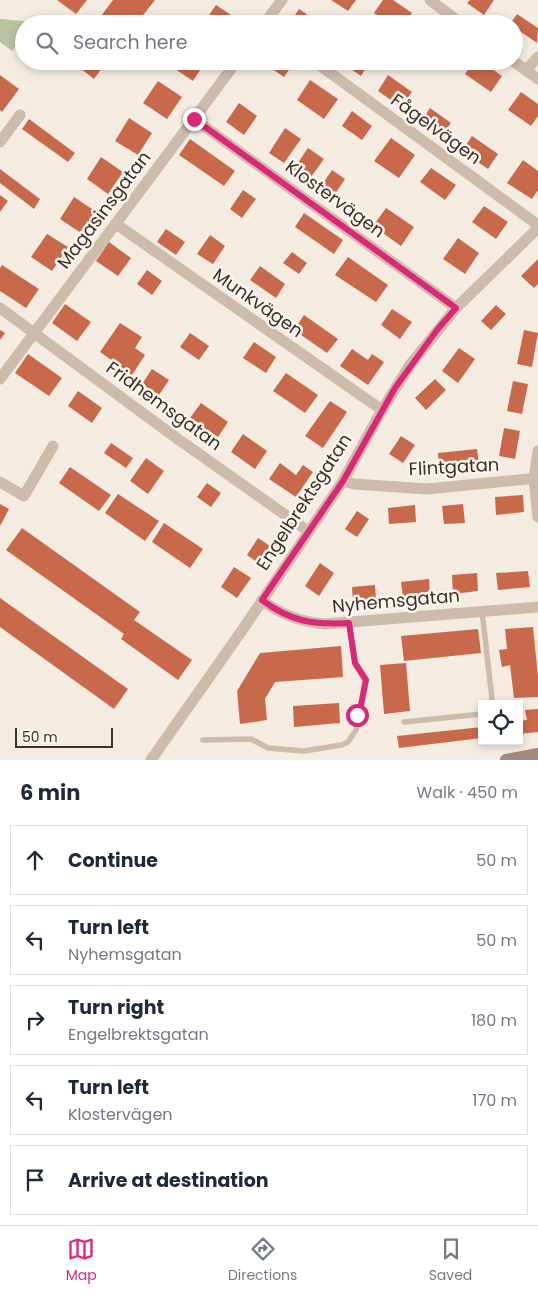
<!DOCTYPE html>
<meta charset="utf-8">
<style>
:root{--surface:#fff;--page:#f2f2f3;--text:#1f2937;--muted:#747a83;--line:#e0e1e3;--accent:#db2777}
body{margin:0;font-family:Poppins,sans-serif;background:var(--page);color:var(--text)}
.controls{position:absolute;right:15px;bottom:15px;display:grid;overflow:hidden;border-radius:0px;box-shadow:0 2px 8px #0003}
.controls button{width:45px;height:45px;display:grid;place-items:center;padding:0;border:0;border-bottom:1px solid var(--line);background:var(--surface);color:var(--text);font:25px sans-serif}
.scale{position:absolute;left:15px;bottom:12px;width:98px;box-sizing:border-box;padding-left:5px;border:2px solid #3b302b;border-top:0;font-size:14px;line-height:18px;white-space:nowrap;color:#3b302b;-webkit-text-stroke:4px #fbf5ee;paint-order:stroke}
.stop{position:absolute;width:15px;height:15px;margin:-11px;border:4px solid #db2777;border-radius:50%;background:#fff}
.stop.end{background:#db2777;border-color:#fff;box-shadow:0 1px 5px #0008}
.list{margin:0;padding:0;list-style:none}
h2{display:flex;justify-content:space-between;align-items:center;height:65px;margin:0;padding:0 20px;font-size:21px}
h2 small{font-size:16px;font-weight:400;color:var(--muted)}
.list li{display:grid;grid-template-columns:32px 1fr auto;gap:15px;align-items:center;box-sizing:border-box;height:70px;margin:0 10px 10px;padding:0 10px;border:1px solid var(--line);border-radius:0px}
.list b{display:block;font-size:19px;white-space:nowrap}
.list p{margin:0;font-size:16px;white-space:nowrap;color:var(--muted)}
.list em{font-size:16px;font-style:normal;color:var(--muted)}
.icon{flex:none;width:28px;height:28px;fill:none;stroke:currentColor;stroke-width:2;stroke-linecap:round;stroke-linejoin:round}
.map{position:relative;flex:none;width:538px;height:760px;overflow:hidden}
.search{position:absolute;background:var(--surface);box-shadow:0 2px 8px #0003;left:15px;right:15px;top:15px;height:55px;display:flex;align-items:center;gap:12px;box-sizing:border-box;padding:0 18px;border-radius:28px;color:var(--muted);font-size:19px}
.sheet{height:465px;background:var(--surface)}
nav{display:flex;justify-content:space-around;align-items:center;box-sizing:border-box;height:70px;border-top:1px solid var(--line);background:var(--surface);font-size:14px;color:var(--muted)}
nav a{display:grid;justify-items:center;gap:2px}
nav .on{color:var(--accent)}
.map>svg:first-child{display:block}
.green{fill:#b8c4a0}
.building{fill:#c8694b}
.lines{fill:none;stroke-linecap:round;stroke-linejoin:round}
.lane{stroke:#cdbbac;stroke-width:5.5}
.street{stroke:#cdbbac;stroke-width:11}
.secondary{stroke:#a18a7d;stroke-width:12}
.route{stroke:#db2777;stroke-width:6}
.labels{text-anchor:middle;stroke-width:5;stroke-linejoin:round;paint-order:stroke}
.street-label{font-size:18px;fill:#3b302b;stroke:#fbf5ee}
</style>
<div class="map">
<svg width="538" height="760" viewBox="0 0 538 760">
<rect width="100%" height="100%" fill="#f4ebe1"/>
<path class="green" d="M0 19 32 22 31 24H24V34L12 51 0 42Z"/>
<g class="building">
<path d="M57 0H87L76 14Z"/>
<path d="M113 0H155L136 24H95Z"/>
<path d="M331 0H356L348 11Z"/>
<path d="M383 0H393L412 13 405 24H390L374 13Z"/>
<path d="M470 0H494L484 15 467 3Z"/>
<path d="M216 5 237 19 234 24H203Z"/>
<path d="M299 9 321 24H289Z"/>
<path d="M517 14 538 28 537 43 514 27V24H510Z"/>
<path d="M71 61H107L94 79Z"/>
<path d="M175 61H206L193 81 172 67Z"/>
<path d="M263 61H290L293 64 284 77 262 62Z"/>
<path d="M339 61H369L370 62 361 76Z"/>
<path d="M474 61H481L502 76 491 92 465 74Z"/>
<path d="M0 75 19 89 2 112 0 110Z"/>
<path d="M388 75 412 92 401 107 378 91Z"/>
<path d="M310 80 338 99 324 119 297 100Z"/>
<path d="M158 81 182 97 167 119 143 103Z"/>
<path d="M521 92 538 104V116L531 126 508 110Z"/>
<path d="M239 103 257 116 244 135 226 122Z"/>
<path d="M430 108 451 123 442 135 422 121Z"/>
<path d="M352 111 372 126 362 140 342 126Z"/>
<path d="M129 118 152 133 138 155 115 141Z"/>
<path d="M29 119 75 153 68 162 22 129Z"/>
<path d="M285 128 301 139 284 163 269 153Z"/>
<path d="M472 136 498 154 488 169 462 151Z"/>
<path d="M391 138 415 155 399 178 374 161Z"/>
<path d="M190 139 235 171 224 186 179 155Z"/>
<path d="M308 148 324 159 308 181 293 170Z"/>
<path d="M101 157 123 172 108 194 87 179Z"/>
<path d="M523 160 538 171V190L532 199 507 183Z"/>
<path d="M431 168 456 185 445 200 420 182Z"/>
<path d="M0 169 40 199 34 209 0 183Z"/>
<path d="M332 170 345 179 333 197 320 188Z"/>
<path d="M243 190 256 199 242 218 230 209Z"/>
<path d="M0 195 8 201 0 212Z"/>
<path d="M74 197 95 211 81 233 60 219Z"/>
<path d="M484 206 508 222 496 239 472 222Z"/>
<path d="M386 208 414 227 401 246 373 226Z"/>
<path d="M304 213 343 240 334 254 295 227Z"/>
<path d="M166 229 185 242 176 255 157 242Z"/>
<path d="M47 234 68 247 52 271 31 257Z"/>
<path d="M210 235 225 246 213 264 197 254Z"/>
<path d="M458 238 479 253 465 274 443 259Z"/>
<path d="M109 242 131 258 118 276 96 261Z"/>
<path d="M292 252 307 263 299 274 283 263Z"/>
<path d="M348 257 388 285 376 302 335 275Z"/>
<path d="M538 259V284L534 288 521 276Z"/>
<path d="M2 265 39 289 26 308 0 291V268Z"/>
<path d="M260 266 285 284 276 298 250 280Z"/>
<path d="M147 270 162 281 152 295 137 284Z"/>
<path d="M65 304 91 322 77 341 52 323Z"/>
<path d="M496 305 506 314 491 330 481 321Z"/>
<path d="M392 309 412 322 400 339 381 325Z"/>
<path d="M304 315 338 339 327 353 294 330Z"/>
<path d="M120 323 142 337 135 348 145 355 132 375 100 352Z"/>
<path d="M0 330 5 333 0 340Z"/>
<path d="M524 330 538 333 532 367 517 364Z"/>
<path d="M190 333 209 346 199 360 180 347Z"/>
<path d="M254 342 276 357 266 373 243 358Z"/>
<path d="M459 348 475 359 458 383 442 371Z"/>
<path d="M352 349 368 360 372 354 384 362 368 385 340 366Z"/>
<path d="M28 354 62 378 49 396 15 373Z"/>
<path d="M152 369 169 380 159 395 142 384Z"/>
<path d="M286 373 318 395 305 413 273 391Z"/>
<path d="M435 379 446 390 426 410 415 398Z"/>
<path d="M513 381 528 384 522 414 507 411Z"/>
<path d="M78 391 102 408 92 423 68 406Z"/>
<path d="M330 401 347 412 323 448 305 436Z"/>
<path d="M201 403 228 422 218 437 190 418Z"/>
<path d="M504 428 520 431 515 459 499 456Z"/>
<path d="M243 434 267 451 255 469 231 452Z"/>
<path d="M401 436 415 445 403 463 389 454Z"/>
<path d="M111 443 133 458 126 468 104 453Z"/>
<path d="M477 449 479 464 439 467 438 453Z"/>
<path d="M146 458 164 471 148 494 130 481Z"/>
<path d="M280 463 296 475 303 465 313 472 296 497 269 479Z"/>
<path d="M70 467 111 495 99 511 59 483Z"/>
<path d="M207 483 221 493 211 507 197 497Z"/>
<path d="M118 494 159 521 145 541 105 513Z"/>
<path d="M523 495 524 512 496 515 495 497Z"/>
<path d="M0 504 9 509 0 526Z"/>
<path d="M463 504 465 523 444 524 442 506Z"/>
<path d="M415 505 416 522 389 524 388 508Z"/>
<path d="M357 511 369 519 357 537 345 529Z"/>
<path d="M164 523 203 549 190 568 152 542Z"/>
<path d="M22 528 140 612 134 620 192 660 178 680 121 639 124 634 6 550Z"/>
<path d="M258 538 270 546 258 563 247 555Z"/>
<path d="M320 563 334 573 319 596 305 586Z"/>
<path d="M234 567 251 578 237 598 221 587Z"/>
<path d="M528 571 530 587 498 590 496 573Z"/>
<path d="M477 573 478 591 453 594 452 575Z"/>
<path d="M429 579 430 596 403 598 401 582Z"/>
<path d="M375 585 376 600 353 602 352 587Z"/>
<path d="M0 598 128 689 114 709 0 627Z"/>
<path d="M533 627 538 676V697L514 698 510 665 502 667 499 650 507 649 505 629Z"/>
<path d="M478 629 481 653 404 661 401 636Z"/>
<path d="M341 646 343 677 275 682 265 699 267 720 240 724 237 691 260 653Z"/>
<path d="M406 663 410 711 384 714 380 665Z"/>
<path d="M339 703 340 723 294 727 293 706Z"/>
<path d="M538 709V732L519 734V721L527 720 525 710Z"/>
<path d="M482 727V738L399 748 397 736Z"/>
</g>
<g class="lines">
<g class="lane">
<path d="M482 611 492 699 491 704"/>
<path d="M404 722 482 714"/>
<path d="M203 740 251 739 268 748 304 751 341 745 348 742 356 730 358 723 357 715 361 705 365 680 355 663 349 623"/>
</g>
<g class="street">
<path d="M430 0 462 24"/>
<path d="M264 24 282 0"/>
<path d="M314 61 538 225"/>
<path d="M513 61 538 79"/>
<path d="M526 70 538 57"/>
<path d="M194 119 456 308"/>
<path d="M0 142 20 115"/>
<path d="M116 224 382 410"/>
<path d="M0 308 175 437 308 531"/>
<path d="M0 379 237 61"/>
<path d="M538 451 534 479 538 517"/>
<path d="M343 481 354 484 427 489 538 478"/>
<path d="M0 482 24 496 53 446"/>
<path d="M262 600C281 615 301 622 325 624L538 607"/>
<path d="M151 760 243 629 343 481 382 410 410 365 456 308 538 228"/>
</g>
<path class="secondary" d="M506 760 538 754"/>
</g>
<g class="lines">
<path class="route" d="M194 119 456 308 437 330 395 388 343 481 262 600C291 622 314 625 349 623L355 663 366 680 361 705 357 715"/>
</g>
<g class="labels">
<g class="street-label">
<text transform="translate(436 129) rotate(36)" y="6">Fågelvägen</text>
<text transform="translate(335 199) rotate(36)" y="6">Klostervägen</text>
<text transform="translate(104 210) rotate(-53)" y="6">Magasinsgatan</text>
<text transform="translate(258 303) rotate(35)" y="6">Munkvägen</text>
<text transform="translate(164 406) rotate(36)" y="6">Fridhemsgatan</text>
<text transform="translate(454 467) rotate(-3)" y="6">Flintgatan</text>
<text transform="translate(304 502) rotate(-57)" y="6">Engelbrektsgatan</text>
<text transform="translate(396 601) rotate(-5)" y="6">Nyhemsgatan</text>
</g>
</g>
</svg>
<div class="controls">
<button><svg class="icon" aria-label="locate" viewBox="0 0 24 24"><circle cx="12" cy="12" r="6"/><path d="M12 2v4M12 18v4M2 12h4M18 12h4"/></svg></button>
</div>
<div class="scale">50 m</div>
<div class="stop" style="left:357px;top:715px"></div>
<div class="stop end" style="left:194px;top:119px"></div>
<div class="search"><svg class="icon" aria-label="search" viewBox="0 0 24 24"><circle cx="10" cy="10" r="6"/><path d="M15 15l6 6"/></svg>Search here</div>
</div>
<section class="sheet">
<h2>6 min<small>Walk · 450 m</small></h2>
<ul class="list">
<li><svg class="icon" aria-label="ahead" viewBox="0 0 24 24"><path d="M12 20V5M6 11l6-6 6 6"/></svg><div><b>Continue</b></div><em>50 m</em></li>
<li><svg class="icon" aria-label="left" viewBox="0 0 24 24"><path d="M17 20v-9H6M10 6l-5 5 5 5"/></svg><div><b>Turn left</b><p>Nyhemsgatan</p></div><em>50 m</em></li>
<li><svg class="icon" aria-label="right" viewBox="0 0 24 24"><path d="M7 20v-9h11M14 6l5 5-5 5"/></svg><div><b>Turn right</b><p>Engelbrektsgatan</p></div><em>180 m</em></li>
<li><svg class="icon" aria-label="left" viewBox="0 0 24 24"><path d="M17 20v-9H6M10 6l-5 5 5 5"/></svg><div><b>Turn left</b><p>Klostervägen</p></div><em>170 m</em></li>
<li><svg class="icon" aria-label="arrive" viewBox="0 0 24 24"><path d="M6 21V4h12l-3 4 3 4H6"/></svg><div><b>Arrive at destination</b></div></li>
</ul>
</section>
<nav>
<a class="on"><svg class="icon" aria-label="map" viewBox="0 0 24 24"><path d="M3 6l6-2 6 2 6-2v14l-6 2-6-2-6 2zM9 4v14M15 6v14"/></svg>Map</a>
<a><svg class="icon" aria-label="directions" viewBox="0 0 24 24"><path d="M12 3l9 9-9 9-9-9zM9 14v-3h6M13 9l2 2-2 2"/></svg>Directions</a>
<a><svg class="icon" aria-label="saved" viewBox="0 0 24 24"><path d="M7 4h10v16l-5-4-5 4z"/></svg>Saved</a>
</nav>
